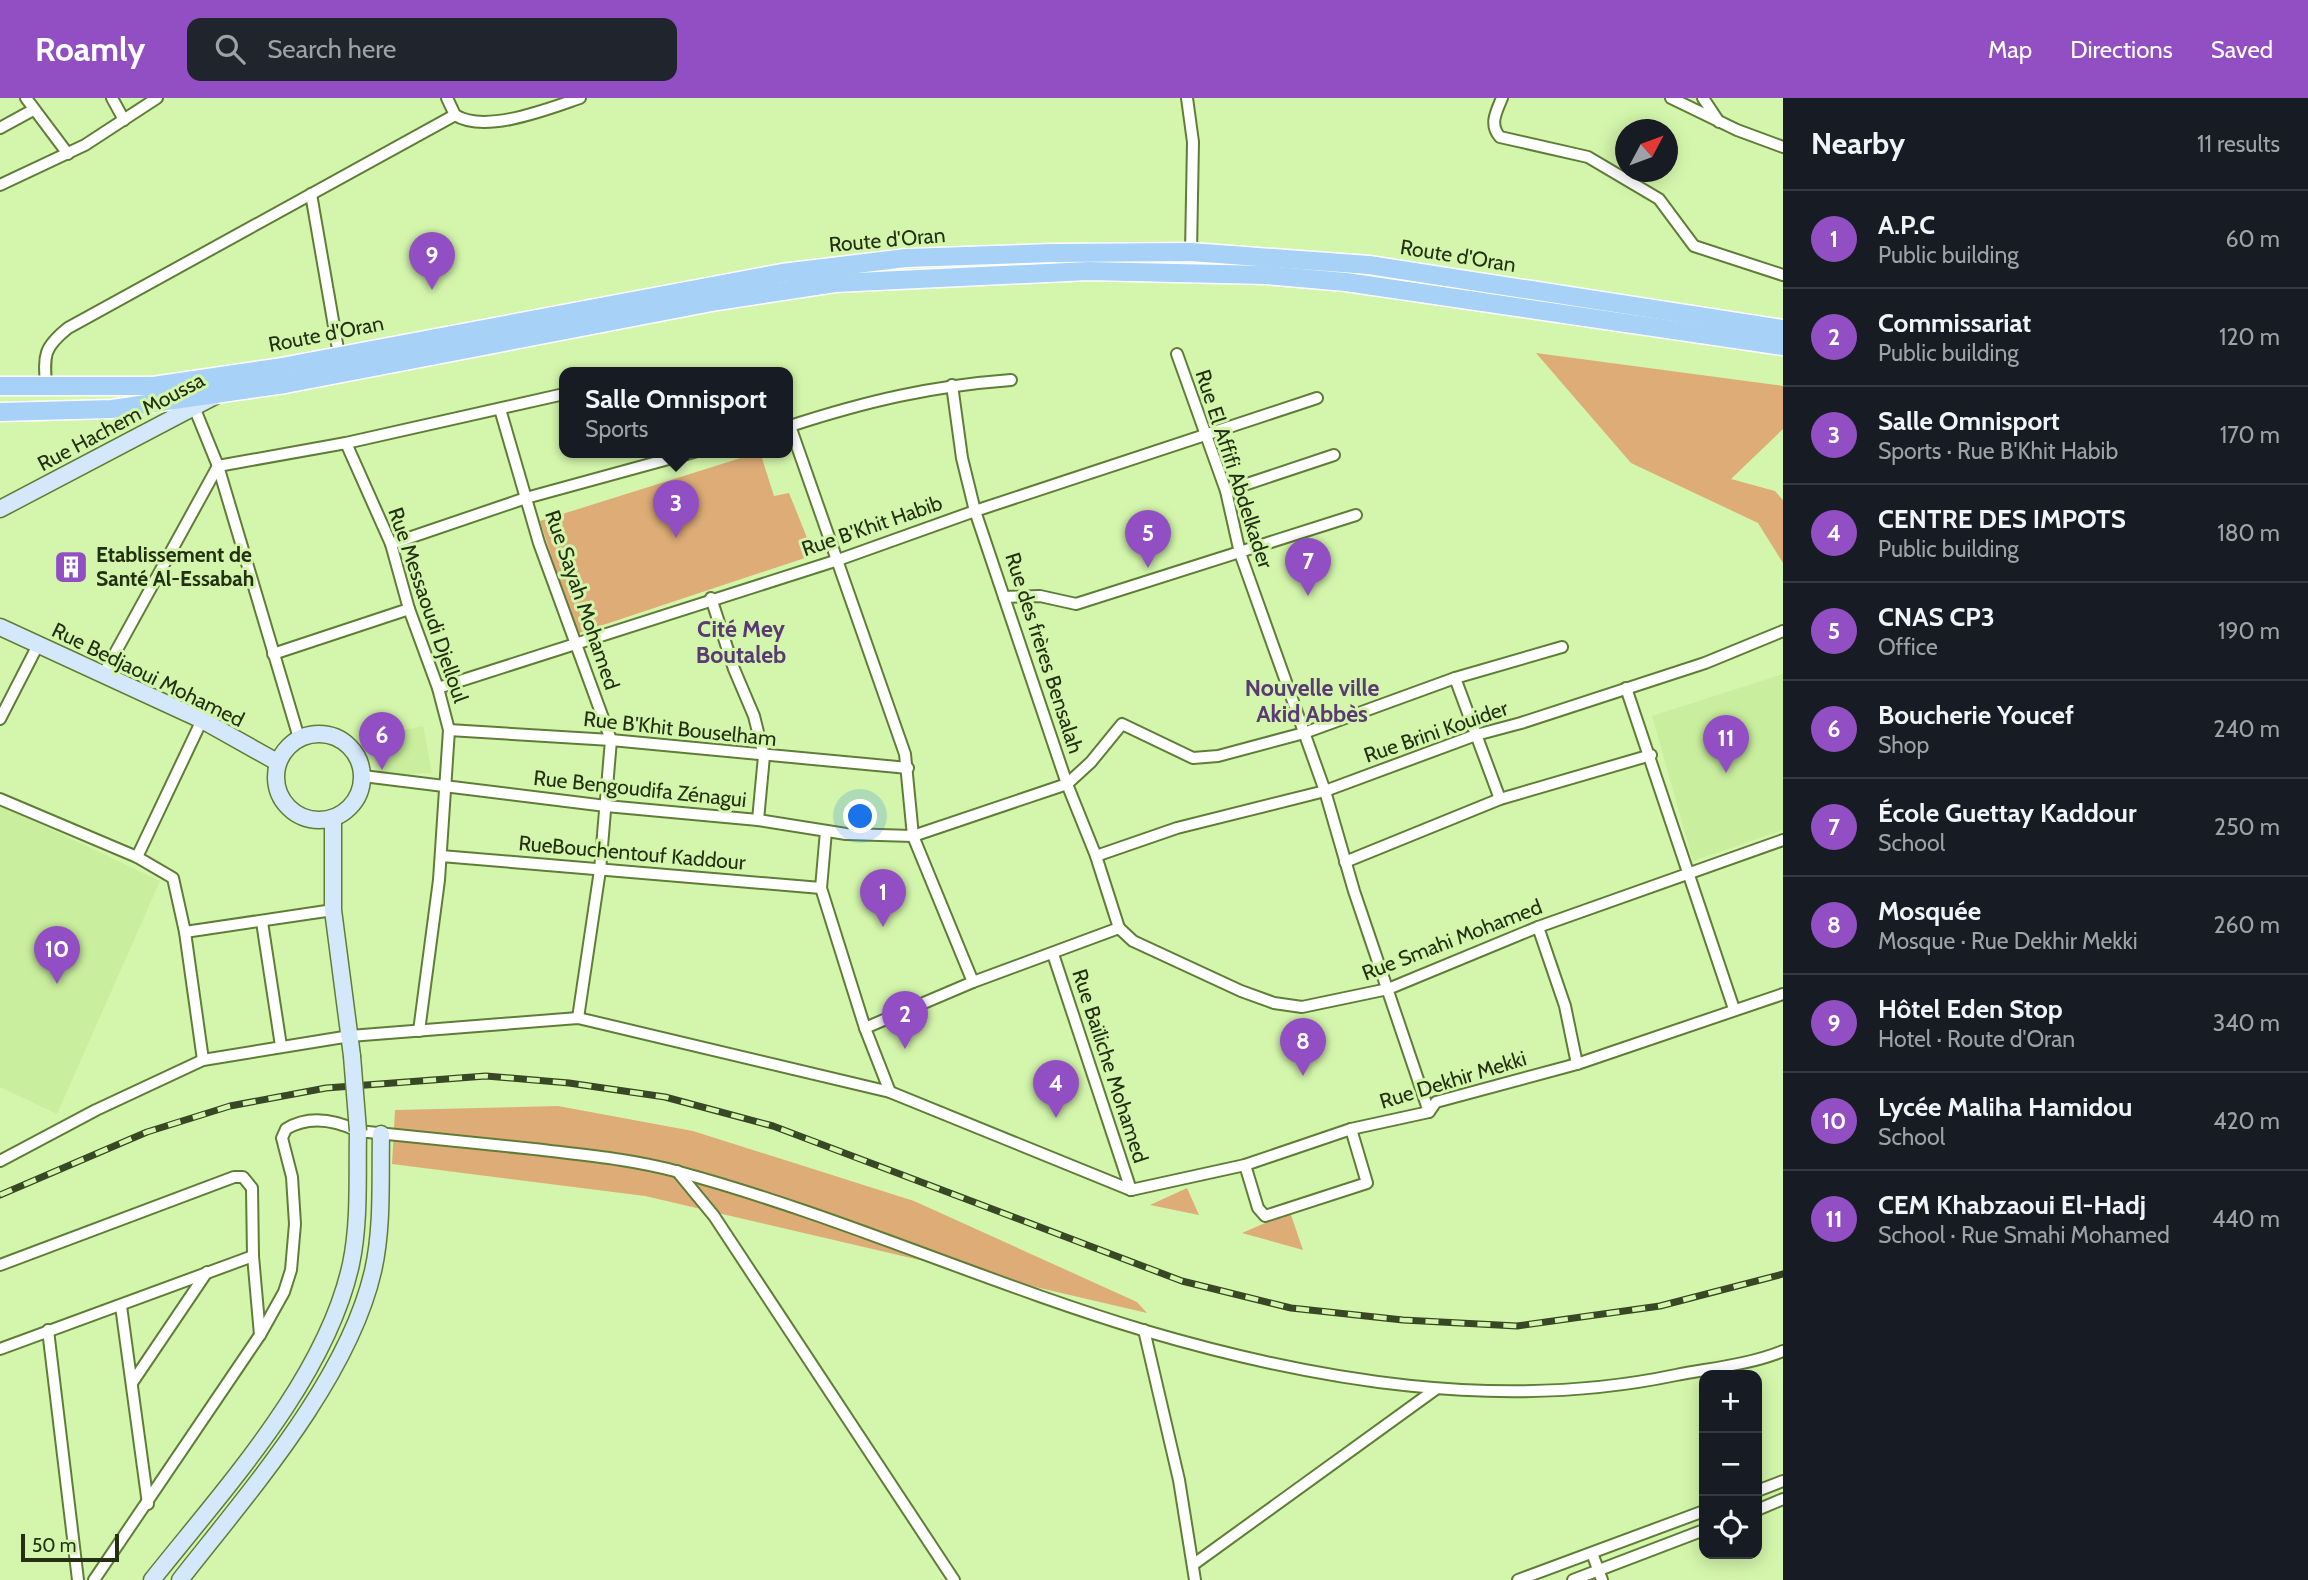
<!DOCTYPE html>
<meta charset="utf-8">
<style>
:root{--surface:#171b24;--page:#20242c;--text:#f1f3f6;--muted:#9ea1a6;--line:#363941;--accent:#924fc3}
body{margin:0;font-family:Cabin,sans-serif;background:var(--page);color:var(--text)}
.controls{position:absolute;right:21px;bottom:21px;display:grid;overflow:hidden;border-radius:14px;box-shadow:0 4px 18px #0003}
.controls button{width:63px;height:63px;display:grid;place-items:center;padding:0;border:0;border-bottom:2px solid var(--line);background:var(--surface);color:var(--text);font:35px sans-serif}
.compass{position:absolute;left:1615px;top:21px;width:63px;height:63px;border-radius:50%;background:var(--surface);box-shadow:0 4px 18px #0003;rotate:49deg}
.scale{position:absolute;left:21px;bottom:18px;width:98px;box-sizing:border-box;padding-left:7px;border:4px solid #243013;border-top:0;font-size:19px;line-height:24px;white-space:nowrap;color:#243013;-webkit-text-stroke:5px #d4f6ac;paint-order:stroke}
.you{position:absolute;left:861px;top:719px;width:24px;height:24px;margin:-18px;border:5px solid #fff;border-radius:50%;background:#1a73e8;box-shadow:0 0 0 10px #1a73e833}
.badge{display:grid;place-items:center;width:46px;height:46px;border-radius:50%;background:var(--accent);color:#fff;font-size:23px;font-weight:700}
.pin{position:absolute;translate:-50% -58px;filter:drop-shadow(0 2px 4px #0008)}
.pin::after{content:'';position:absolute;top:37px;width:24px;height:21px;background:inherit;clip-path:polygon(0 0,100% 0,50% 100%)}
.popup{position:absolute;left:559px;top:269px;width:234px;height:91px;box-sizing:border-box;display:grid;place-content:center;border-radius:14px;background:var(--surface);filter:drop-shadow(0 2px 5px #0005);font-size:23px;white-space:nowrap;color:var(--muted)}
.popup b{font-size:26px;color:var(--text)}
.popup::after{content:'';position:absolute;left:50%;top:100%;margin-left:-14px;border:14px solid transparent;border-top-color:var(--surface)}
.list{margin:0;padding:0;list-style:none}
h2{display:flex;justify-content:space-between;align-items:center;height:91px;margin:0;padding:0 28px;font-size:30px}
h2 small{font-size:23px;font-weight:400;color:var(--muted)}
.list li{display:grid;grid-template-columns:46px 1fr auto;gap:21px;align-items:center;box-sizing:border-box;height:98px;padding:0 28px;border-top:2px solid var(--line)}
.list b{display:block;font-size:26px;white-space:nowrap}
.list p{margin:0;font-size:23px;white-space:nowrap;color:var(--muted)}
.list em{font-size:23px;font-style:normal;color:var(--muted)}
.icon{flex:none;width:38px;height:38px;fill:none;stroke:currentColor;stroke-width:2;stroke-linecap:round;stroke-linejoin:round}
.map{position:relative;flex:none;width:1783px;height:1482px;overflow:hidden}
header{display:flex;align-items:center;gap:42px;box-sizing:border-box;height:98px;padding:0 35px;background:var(--accent);color:#fff}
header strong{font-size:33px}
nav{display:flex;gap:38px;margin-inline-start:auto;font-size:24px}
.search{width:490px;height:63px;background:var(--page);display:flex;align-items:center;gap:18px;box-sizing:border-box;padding:0 24px;border-radius:14px;color:var(--muted);font-size:26px}
main{display:flex}
aside{flex:1;background:var(--surface)}
.map>svg:first-child{display:block}
.built{fill:#c9ee9d}
.green{fill:#dead77}
.lines{fill:none;stroke-linecap:round;stroke-linejoin:round}
.street-casing{stroke:#607d38;stroke-width:14}
.secondary-casing{stroke:#607d38;stroke-width:19}
.primary-casing{stroke:#fff;stroke-width:21}
.street{stroke:#fff;stroke-width:10}
.secondary{stroke:#d4e8fb;stroke-width:16}
.primary{stroke:#a8d1f7;stroke-width:18}
.rail-casing{stroke:#384724;stroke-width:7}
.rail{stroke:#d4f6ac;stroke-width:4.5;stroke-dasharray:13;stroke-linecap:butt}
.secondary-bridge-casing{stroke:#607d38;stroke-width:19;stroke-linecap:butt}
.secondary-bridge{stroke:#d4e8fb;stroke-width:16}
.labels{text-anchor:middle;stroke-width:6;stroke-linejoin:round;paint-order:stroke}
.street-label{font-size:21px;fill:#243013;stroke:#d4f6ac}
.poi-label{font-size:21px;font-weight:bold;fill:#243013;stroke:#d4f6ac;text-anchor:start}
.neighbourhood-label{font-size:23px;font-weight:bold;fill:#5a3a74;stroke:#d4f6ac}
</style>
<header>
<strong>Roamly</strong>
<div class="search"><svg class="icon" aria-label="search" viewBox="0 0 24 24"><circle cx="10" cy="10" r="6"/><path d="M15 15l6 6"/></svg>Search here</div>
<nav><a>Map</a><a>Directions</a><a>Saved</a></nav>
</header>
<main>
<div class="map">
<svg width="1783" height="1482" viewBox="0 0 1783 1482">
<rect width="100%" height="100%" fill="#d4f6ac"/>
<g class="built">
<path d="M1783 576V732L1693 763 1652 618Z"/>
<path d="M423 628 432 675 381 677 366 641Z"/>
<path d="M0 707 160 783 57 1016 0 989Z"/>
</g>
<g class="green">
<path d="M1536 255 1783 288V331L1731 381 1775 393 1783 402V465L1758 425 1631 365Z"/>
<path d="M760 354 774 398 789 395 814 457 576 536 540 423Z"/>
<path d="M558 1008 693 1033 914 1103 1137 1204 1147 1215 645 1098 392 1066 395 1012Z"/>
<path d="M1187 1090 1199 1117 1150 1107Z"/>
<path d="M1290 1114 1303 1152 1242 1135Z"/>
</g>
<g class="lines">
<g class="street-casing">
<g id="street">
<path d="M26 0 68 56"/>
<path d="M112 0 124 22"/>
<path d="M447 0 455 17C485 36 548 11 580 0"/>
<path d="M1187 0 1193 44 1191 154"/>
<path d="M1502 0C1496 14 1489 27 1500 39L1588 59 1659 101 1694 148 1783 177"/>
<path d="M1671 0 1737 32 1783 49"/>
<path d="M1703 0 1719 24"/>
<path d="M0 30 33 12"/>
<path d="M0 87 85 47 157 0"/>
<path d="M311 96 339 257"/>
<path d="M1177 256 1226 393 1240 455 1325 693 1354 793 1429 1014"/>
<path d="M952 287 962 360 975 413 1067 686 1096 758 1119 830"/>
<path d="M46 288C44 257 43 250 68 230L455 17"/>
<path d="M194 309 218 368 299 640"/>
<path d="M500 311 539 445 611 642 600 772 578 920"/>
<path d="M346 345 391 446 409 511 438 590 449 632 439 782 419 933"/>
<path d="M1226 393 1334 357"/>
<path d="M391 446 526 400 694 354"/>
<path d="M1004 499 1040 498 1076 506 1356 417"/>
<path d="M711 500 734 571 754 618 764 658 758 722"/>
<path d="M273 556 409 511"/>
<path d="M103 577 218 368 346 345 564 296"/>
<path d="M1455 580 1500 701"/>
<path d="M438 590 838 462 975 413 1317 300"/>
<path d="M1626 590 1734 911"/>
<path d="M0 621 38 547"/>
<path d="M449 632 611 642 908 670"/>
<path d="M363 678 606 708 758 722 846 736 913 738 1067 686 1091 664 1122 626 1193 660 1218 658 1304 635 1455 580 1562 549"/>
<path d="M0 701 137 759 173 780 185 834 203 962"/>
<path d="M826 733 821 790 865 930 890 994"/>
<path d="M441 758 821 790"/>
<path d="M1096 758 1177 730 1325 693 1476 637 1521 625 1705 565 1783 533"/>
<path d="M137 759 202 622"/>
<path d="M1345 764 1500 701 1651 657"/>
<path d="M262 824 281 948"/>
<path d="M1538 829 1565 908 1577 966"/>
<path d="M185 834 333 812"/>
<path d="M1053 856 1131 1092"/>
<path d="M973 884 913 738 905 656 790 328C867 303 931 288 1011 282"/>
<path d="M865 930 973 884 1119 830 1133 843 1241 893 1274 905 1302 909 1388 891 1538 829 1783 742"/>
<path d="M0 1063 96 1012 203 962 350 938 578 920 890 994 1131 1092"/>
<path d="M1245 1067 1258 1110 1265 1118 1367 1085 1351 1031"/>
<path d="M677 1073 714 1118 954 1482"/>
<path d="M1131 1092 1245 1067 1351 1031 1429 1014 1436 1004 1577 966 1783 896"/>
<path d="M0 1167 234 1079H243L252 1090 253 1158 260 1237"/>
<path d="M121 1208 148 1406"/>
<path d="M48 1232 78 1482"/>
<path d="M1144 1232 1179 1382 1195 1482"/>
<path d="M0 1251 253 1158"/>
<path d="M132 1285 207 1174"/>
<path d="M1757 1393 1783 1383"/>
<path d="M1757 1412 1783 1401"/>
<path d="M1592 1455 1602 1482"/>
<path d="M1194 1466 1436 1291"/>
<path d="M94 1482 260 1237 284 1194 291 1172 295 1126 292 1079 282 1040 286 1031C309 1017 335 1022 358 1033 417 1039 476 1045 534 1051 583 1057 632 1061 679 1074 838 1117 989 1186 1146 1233 1316 1283 1500 1314 1676 1277 1712 1270 1748 1267 1783 1253"/>
<path d="M1518 1482 1704 1413"/>
<path d="M1573 1482 1704 1432"/>
</g>
</g>
<g class="secondary-casing">
<g id="secondary">
<path d="M0 411 215 298"/>
<path d="M0 529 202 622 277 664"/>
<circle cx="319" cy="679" r="43"/>
<path d="M333 720V812L352 958"/>
<path d="M152 1482C225 1390 326 1281 351 1166 360 1123 357 1077 358 1033"/>
<path d="M180 1482C248 1395 348 1282 373 1173 383 1129 380 1081 381 1036"/>
</g>
</g>
<g class="primary-casing">
<g id="primary">
<path d="M0 288H153L276 270 782 175 906 160 1052 155 1191 154 1369 167 1783 231"/>
<path d="M0 314 112 311 285 286 717 203 835 185 1088 173 1266 177 1346 184 1783 248"/>
</g>
</g>
<use href="#street" class="street"/>
<use href="#secondary" class="secondary"/>
<use href="#primary" class="primary"/>
<g class="rail-casing">
<path id="rail" d="M0 1097 147 1034 230 1008 326 990 486 978 569 985 665 999 773 1028 1182 1183 1291 1210 1403 1222 1517 1228 1660 1208 1783 1176"/>
</g>
<use href="#rail" class="rail"/>
<g class="secondary-bridge-casing">
<path id="secondary-bridge" d="M352 958 358 1033"/>
</g>
<use href="#secondary-bridge" class="secondary-bridge"/>
</g>
<defs>
<g id="building-square" transform="scale(1.75)"><rect x="-9" y="-9" width="18" height="18" rx="4" fill="#924fc3" stroke="#d4f6ac"/><path d="M-4-6H4V6H1V3H-1V6H-4ZM-2.5-4.3h1.7v1.8h-1.7ZM.8-4.3h1.7v1.8H.8ZM-2.5-1h1.7V.8h-1.7ZM.8-1h1.7V.8H.8Z" fill="#fff"/></g>
</defs>
<g fill-rule="evenodd">
<use href="#building-square" x="71" y="469"/>
</g>
<g class="labels">
<g class="street-label">
<text transform="translate(887 142) rotate(-5)" y="7">Route d'Oran</text>
<text transform="translate(1458 158) rotate(9)" y="7">Route d'Oran</text>
<text transform="translate(326 236) rotate(-11)" y="7">Route d'Oran</text>
<text transform="translate(121 324) rotate(-28)" y="7">Rue Hachem Moussa</text>
<text transform="translate(1234 371) rotate(72)" y="7">Rue El Affifi Abdelkader</text>
<text transform="translate(872 428) rotate(-19)" y="7">Rue B'Khit Habib</text>
<text transform="translate(582 502) rotate(71)" y="7">Rue Sayah Mohamed</text>
<text transform="translate(428 507) rotate(71)" y="7">Rue Messaoudi Djelloul</text>
<text transform="translate(1044 555) rotate(72)" y="7">Rue des frères Bensalah</text>
<text transform="translate(148 577) rotate(26)" y="7">Rue Bedjaoui Mohamed</text>
<text transform="translate(680 631) rotate(6)" y="7">Rue B'Khit Bouselham</text>
<text transform="translate(1436 634) rotate(-19)" y="7">Rue Brini Kouider</text>
<text transform="translate(640 691) rotate(6)" y="7">Rue Bengoudifa Zénagui</text>
<text transform="translate(632 755) rotate(5)" y="7">RueBouchentouf Kaddour</text>
<text transform="translate(1452 842) rotate(-21)" y="7">Rue Smahi Mohamed</text>
<text transform="translate(1110 968) rotate(72)" y="7">Rue Baïliche Mohamed</text>
<text transform="translate(1453 982) rotate(-17)" y="7">Rue Dekhir Mekki</text>
</g>
<g class="poi-label">
<text x="96" y="464">Etablissement de<tspan x="96" dy="24">Santé Al-Essabah</tspan></text>
</g>
<g class="neighbourhood-label">
<text x="741" y="539">Cité Mey<tspan x="741" dy="26">Boutaleb</tspan></text>
<text x="1312" y="598">Nouvelle ville<tspan x="1312" dy="26">Akid Abbès</tspan></text>
</g>
</g>
</svg>
<div class="controls">
<button>+</button>
<button>−</button>
<button><svg class="icon" aria-label="locate" viewBox="0 0 24 24"><circle cx="12" cy="12" r="6"/><path d="M12 2v4M12 18v4M2 12h4M18 12h4"/></svg></button>
</div>
<svg class="compass" viewBox="-18 -18 36 36"><path d="M0-13l5 13h-10z" fill="#e53935"/><path d="M0 13l5-13h-10z" fill="#9ea1a6"/></svg>
<div class="scale">50 m</div>
<div class="you"></div>
<div class="pin badge" style="left:883px;top:829px">1</div>
<div class="pin badge" style="left:905px;top:951px">2</div>
<div class="pin badge" style="left:676px;top:440px">3</div>
<div class="popup"><b>Salle Omnisport</b>Sports</div>
<div class="pin badge" style="left:1056px;top:1020px">4</div>
<div class="pin badge" style="left:1148px;top:470px">5</div>
<div class="pin badge" style="left:382px;top:672px">6</div>
<div class="pin badge" style="left:1308px;top:498px">7</div>
<div class="pin badge" style="left:1303px;top:978px">8</div>
<div class="pin badge" style="left:432px;top:192px">9</div>
<div class="pin badge" style="left:57px;top:886px">10</div>
<div class="pin badge" style="left:1726px;top:675px">11</div>
</div>
<aside>
<h2>Nearby<small>11 results</small></h2>
<ul class="list">
<li><span class="badge">1</span><div><b>A.P.C</b><p>Public building</p></div><em>60 m</em></li>
<li><span class="badge">2</span><div><b>Commissariat</b><p>Public building</p></div><em>120 m</em></li>
<li><span class="badge">3</span><div><b>Salle Omnisport</b><p>Sports · Rue B'Khit Habib</p></div><em>170 m</em></li>
<li><span class="badge">4</span><div><b>CENTRE DES IMPOTS</b><p>Public building</p></div><em>180 m</em></li>
<li><span class="badge">5</span><div><b>CNAS CP3</b><p>Office</p></div><em>190 m</em></li>
<li><span class="badge">6</span><div><b>Boucherie Youcef</b><p>Shop</p></div><em>240 m</em></li>
<li><span class="badge">7</span><div><b>École Guettay Kaddour</b><p>School</p></div><em>250 m</em></li>
<li><span class="badge">8</span><div><b>Mosquée</b><p>Mosque · Rue Dekhir Mekki</p></div><em>260 m</em></li>
<li><span class="badge">9</span><div><b>Hôtel Eden Stop</b><p>Hotel · Route d'Oran</p></div><em>340 m</em></li>
<li><span class="badge">10</span><div><b>Lycée Maliha Hamidou</b><p>School</p></div><em>420 m</em></li>
<li><span class="badge">11</span><div><b>CEM Khabzaoui El-Hadj</b><p>School · Rue Smahi Mohamed</p></div><em>440 m</em></li>
</ul>
</aside>
</main>
